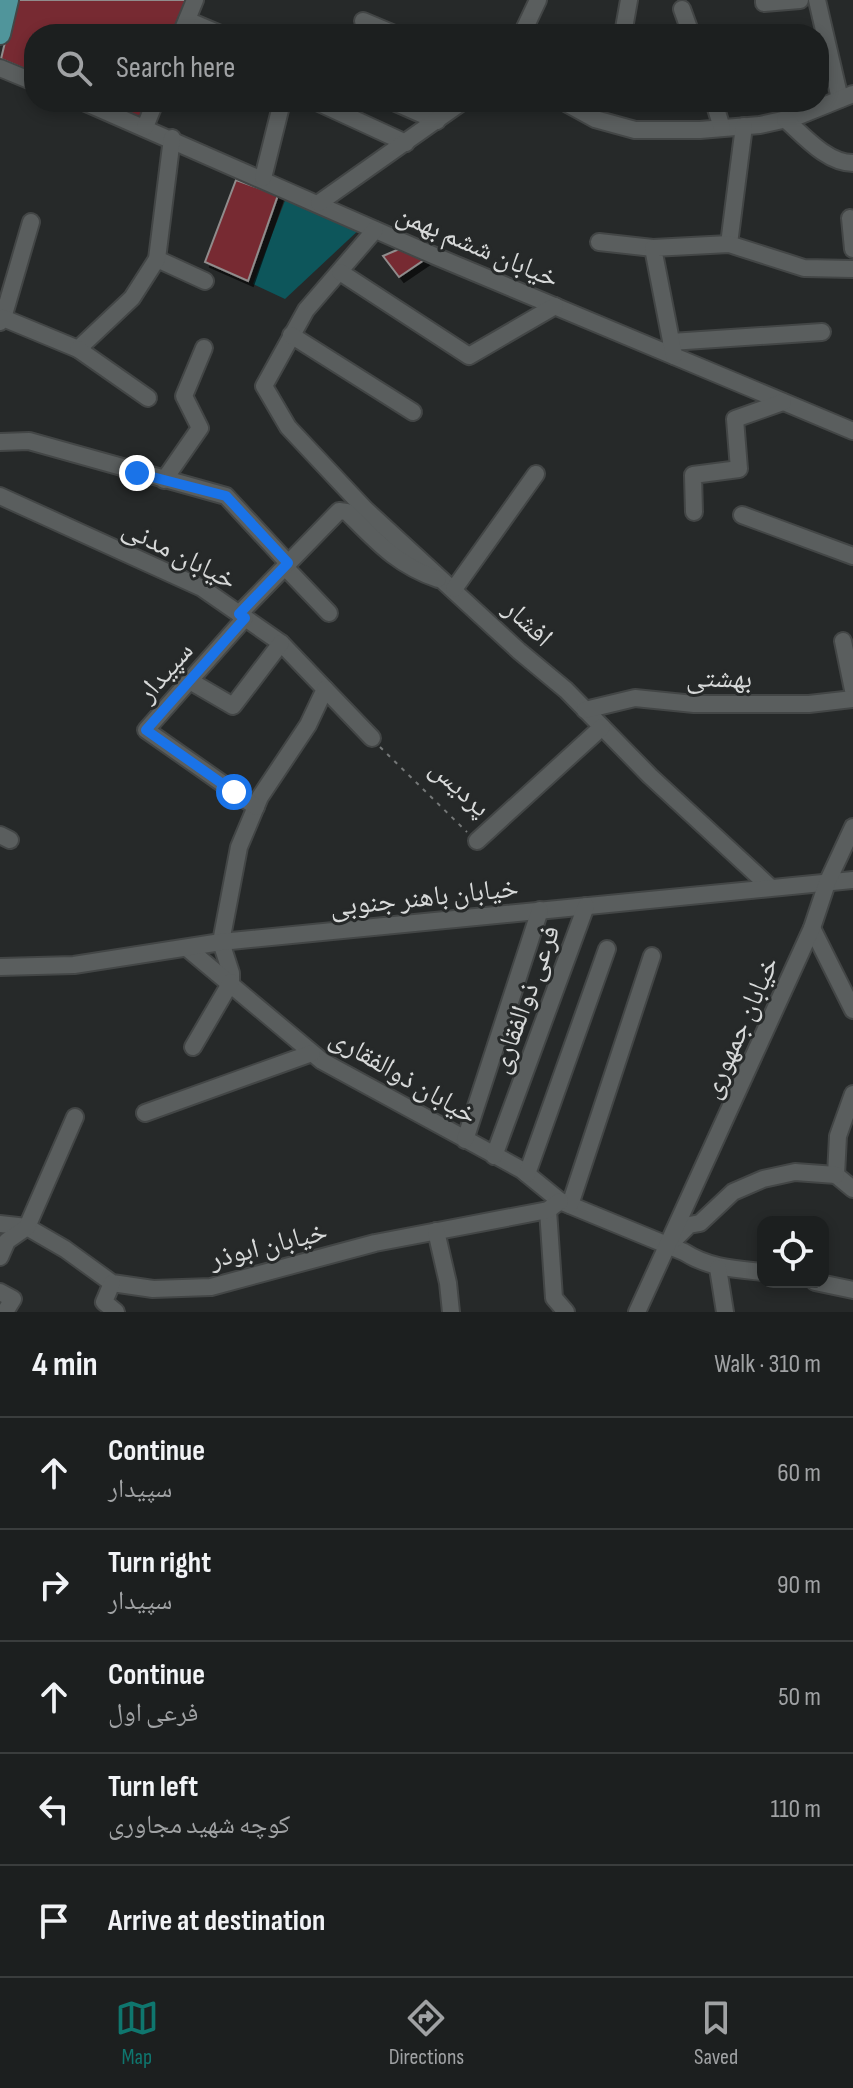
<!DOCTYPE html>
<meta charset="utf-8">
<style>
:root{--surface:#1c1f1f;--page:#252728;--text:#f1f3f6;--muted:#a0a2a4;--line:#3a3d3d;--accent:#0f766e}
body{margin:0;font-family:"Sofia Sans Condensed","Noto Naskh Arabic",sans-serif;background:var(--page);color:var(--text)}
.controls{position:absolute;right:24px;bottom:24px;display:grid;overflow:hidden;border-radius:16px;box-shadow:0 4px 12px #0003}
.controls button{width:72px;height:72px;display:grid;place-items:center;padding:0;border:0;border-bottom:2px solid var(--line);background:var(--surface);color:var(--text);font:40px sans-serif}
.stop{position:absolute;width:24px;height:24px;margin:-18px;border:6px solid #1a73e8;border-radius:50%;background:#fff}
.stop.end{background:#1a73e8;border-color:#fff;box-shadow:0 2px 8px #0008}
.list{margin:0;padding:0;list-style:none}
h2{display:flex;justify-content:space-between;align-items:center;height:104px;margin:0;padding:0 32px;font-size:34px}
h2 small{font-size:26px;font-weight:400;color:var(--muted)}
.list li{display:grid;grid-template-columns:52px 1fr auto;gap:24px;align-items:center;box-sizing:border-box;height:112px;padding:0 32px;border-top:2px solid var(--line)}
.list b{display:block;font-size:30px;white-space:nowrap}
.list p{margin:0;font-size:26px;white-space:nowrap;color:var(--muted)}
.list em{font-size:26px;font-style:normal;color:var(--muted)}
.icon{flex:none;width:44px;height:44px;fill:none;stroke:currentColor;stroke-width:2;stroke-linecap:round;stroke-linejoin:round}
.map{position:relative;flex:none;width:853px;height:1312px;overflow:hidden}
.search{position:absolute;background:var(--surface);box-shadow:0 4px 12px #0003;left:24px;right:24px;top:24px;height:88px;display:flex;align-items:center;gap:20px;box-sizing:border-box;padding:0 28px;border-radius:32px;color:var(--muted);font-size:30px}
.sheet{height:664px;background:var(--surface)}
nav{display:flex;justify-content:space-around;align-items:center;box-sizing:border-box;height:112px;border-top:2px solid var(--line);background:var(--surface);font-size:22px;color:var(--muted)}
nav a{display:grid;justify-items:center;gap:4px}
nav .on{color:var(--accent)}
.map>svg:first-child{display:block}
.green{fill:#0d565b}
.building{fill:#772c33;stroke:#908c8c;stroke-width:2;filter:url(#shadow)}
.lines{fill:none;stroke-linecap:round;stroke-linejoin:round}
.minor-casing{stroke:#434646;stroke-width:20}
.major-casing{stroke:#434646;stroke-width:24}
.path{stroke:#757878;stroke-width:2;stroke-dasharray:4 6;stroke-linecap:butt}
.minor{stroke:#5a5e5e;stroke-width:16}
.major{stroke:#50959b;stroke-width:20}
.route{stroke:#1a73e8;stroke-width:10}
.labels{text-anchor:middle;stroke-width:6;stroke-linejoin:round;paint-order:stroke}
.street-label{font-size:28px;fill:#d7d9d9;stroke:#262929}
</style>
<div class="map">
<svg width="853" height="1312" viewBox="0 0 853 1312">
<defs>
<filter id="shadow"><feDropShadow dx="5" dy="5" stdDeviation="0" flood-color="#0009"/></filter>
</defs>
<rect width="100%" height="100%" fill="#262929"/>
<path class="green" d="M286 198 362 227 285 299 253 284Z"/>
<g class="building">
<path d="M15 0H187L174 34H34V73L1 59Z"/>
<path d="M103 102H149L142 119Z"/>
<path d="M236 180 278 195 248 281 205 262Z"/>
<path d="M404 247 424 260 399 277 383 256Z"/>
</g>
<g class="lines">
<g class="minor-casing">
<g id="minor">
<path d="M764 0V3L800 0"/>
<path d="M817 0 840 99"/>
<path d="M682 9 691 34"/>
<path d="M187 20 220 34"/>
<path d="M363 21 394 34"/>
<path d="M181 34 195 0"/>
<path d="M522 34 538 0"/>
<path d="M623 34 629 0"/>
<path d="M0 68 34 82"/>
<path d="M84 102 435 256 853 431"/>
<path d="M317 102 406 143"/>
<path d="M394 102 437 121"/>
<path d="M564 102 595 119 635 130H700L760 125 796 117 853 94"/>
<path d="M714 102 722 128"/>
<path d="M785 119C804 136 827 163 853 163"/>
<path d="M145 127 155 102"/>
<path d="M263 178 282 102"/>
<path d="M319 203 462 102"/>
<path d="M850 218 853 249"/>
<path d="M375 230 306 310 264 386 288 427 365 509 519 651 566 690 650 776 770 887"/>
<path d="M599 242 653 248"/>
<path d="M729 244 744 126"/>
<path d="M157 259 205 281"/>
<path d="M340 272 469 356 555 306"/>
<path d="M3 318 31 222"/>
<path d="M0 322 3 318 78 349 132 298 157 259 172 138"/>
<path d="M291 335 413 412"/>
<path d="M671 342 822 332"/>
<path d="M78 349 148 398"/>
<path d="M674 356 653 248 729 244 804 268 853 269"/>
<path d="M0 442 29 441 226 496 288 563"/>
<path d="M164 480 200 428 184 396 204 348"/>
<path d="M0 496 202 588 281 643 325 689 308 725 260 797 239 847 221 942 231 973V982"/>
<path d="M694 512 693 475 739 469 735 419 783 402"/>
<path d="M742 515 853 556"/>
<path d="M285 567 329 613"/>
<path d="M454 589 536 474"/>
<path d="M239 614 339 511 347 512C377 542 397 565 438 579"/>
<path d="M245 618 146 730 256 807"/>
<path d="M843 641 853 690"/>
<path d="M190 681 233 706 281 643"/>
<path d="M325 689 372 738"/>
<path d="M585 710 635 698 694 704H809L853 699"/>
<path d="M0 835 10 840"/>
<path d="M477 841 602 727"/>
<path d="M812 928 853 1010"/>
<path d="M187 948 322 1061 522 1170 560 1201 684 1252C709 1268 734 1269 763 1272"/>
<path d="M0 967 74 965 221 942 853 880"/>
<path d="M193 1047 231 982"/>
<path d="M853 1094 838 1136 836 1175 853 1189"/>
<path d="M145 1113 312 1053"/>
<path d="M465 1140 540 910"/>
<path d="M494 1156 586 906"/>
<path d="M527 1174 607 949"/>
<path d="M570 1205 652 956"/>
<path d="M548 1210 554 1298 566 1312"/>
<path d="M0 1224 27 1227 65 1249 112 1283 153 1289 211 1287 375 1243 548 1210 560 1201"/>
<path d="M436 1231 448 1283 451 1312"/>
<path d="M675 1239 689 1225 700 1223 733 1192 763 1179 795 1172 836 1175"/>
<path d="M0 1257 7 1241 27 1227 75 1117"/>
<path d="M718 1268 725 1312"/>
<path d="M815 1282 853 1290"/>
<path d="M112 1283 104 1302 116 1312"/>
<path d="M0 1292 13 1299 5 1312"/>
<path d="M637 1312 812 928 827 883 853 827"/>
</g>
</g>
<g class="major-casing">
<path id="major" d="M0 34 8 0"/>
</g>
<path class="path" d="M380 747 467 832"/>
<use href="#minor" class="minor"/>
<use href="#major" class="major"/>
</g>
<g class="lines">
<path class="route" d="M137 473 226 496 288 563 239 614 245 618 146 730 234 792"/>
</g>
<g class="labels">
<g class="street-label">
<text transform="translate(478 245) rotate(23)" y="10">خیابان ششم بهمن</text>
<text transform="translate(180 553) rotate(27)" y="10">خیابان مدنی</text>
<text transform="translate(529 622) rotate(43)" y="10">افشار</text>
<text transform="translate(164 671) rotate(-49)" y="10">سپیدار</text>
<text transform="translate(719 677) rotate(1)" y="10">بهشتی</text>
<text transform="translate(461 787) rotate(43)" y="10">پردیس</text>
<text transform="translate(424 896) rotate(-6)" y="10">خیابان باهنر جنوبی</text>
<text transform="translate(524 999) rotate(-70)" y="10">فرعی ذوالفقاری</text>
<text transform="translate(739 1027) rotate(-66)" y="10">خیابان جمهوری</text>
<text transform="translate(404 1075) rotate(30)" y="10">خیابان ذوالفقاری</text>
<text transform="translate(268 1244) rotate(-14)" y="10">خیابان ابوذر</text>
</g>
</g>
</svg>
<div class="controls">
<button><svg class="icon" aria-label="locate" viewBox="0 0 24 24"><circle cx="12" cy="12" r="6"/><path d="M12 2v4M12 18v4M2 12h4M18 12h4"/></svg></button>
</div>
<div class="stop" style="left:234px;top:792px"></div>
<div class="stop end" style="left:137px;top:473px"></div>
<div class="search"><svg class="icon" aria-label="search" viewBox="0 0 24 24"><circle cx="10" cy="10" r="6"/><path d="M15 15l6 6"/></svg>Search here</div>
</div>
<section class="sheet">
<h2>4 min<small>Walk · 310 m</small></h2>
<ul class="list">
<li><svg class="icon" aria-label="ahead" viewBox="0 0 24 24"><path d="M12 20V5M6 11l6-6 6 6"/></svg><div><b>Continue</b><p>سپیدار</p></div><em>60 m</em></li>
<li><svg class="icon" aria-label="right" viewBox="0 0 24 24"><path d="M7 20v-9h11M14 6l5 5-5 5"/></svg><div><b>Turn right</b><p>سپیدار</p></div><em>90 m</em></li>
<li><svg class="icon" aria-label="ahead" viewBox="0 0 24 24"><path d="M12 20V5M6 11l6-6 6 6"/></svg><div><b>Continue</b><p>فرعی اول</p></div><em>50 m</em></li>
<li><svg class="icon" aria-label="left" viewBox="0 0 24 24"><path d="M17 20v-9H6M10 6l-5 5 5 5"/></svg><div><b>Turn left</b><p>کوچه شهید مجاوری</p></div><em>110 m</em></li>
<li><svg class="icon" aria-label="arrive" viewBox="0 0 24 24"><path d="M6 21V4h12l-3 4 3 4H6"/></svg><div><b>Arrive at destination</b></div></li>
</ul>
</section>
<nav>
<a class="on"><svg class="icon" aria-label="map" viewBox="0 0 24 24"><path d="M3 6l6-2 6 2 6-2v14l-6 2-6-2-6 2zM9 4v14M15 6v14"/></svg>Map</a>
<a><svg class="icon" aria-label="directions" viewBox="0 0 24 24"><path d="M12 3l9 9-9 9-9-9zM9 14v-3h6M13 9l2 2-2 2"/></svg>Directions</a>
<a><svg class="icon" aria-label="saved" viewBox="0 0 24 24"><path d="M7 4h10v16l-5-4-5 4z"/></svg>Saved</a>
</nav>
